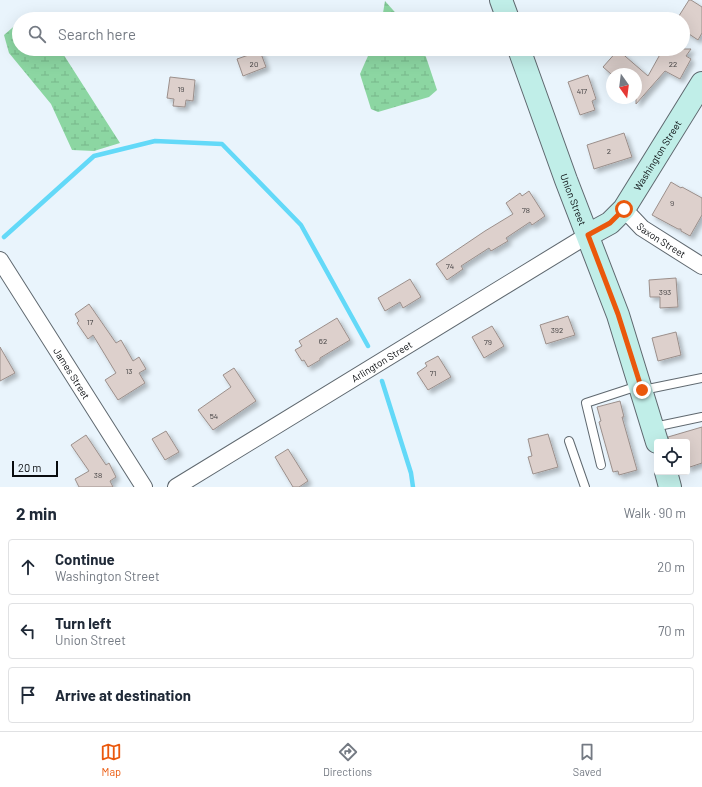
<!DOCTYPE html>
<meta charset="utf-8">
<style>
:root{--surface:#fff;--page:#f2f2f3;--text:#1f2937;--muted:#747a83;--line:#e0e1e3;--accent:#ea580c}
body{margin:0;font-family:Barlow,sans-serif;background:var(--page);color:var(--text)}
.controls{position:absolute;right:12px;bottom:12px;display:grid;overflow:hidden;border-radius:4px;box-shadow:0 4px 16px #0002}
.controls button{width:36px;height:36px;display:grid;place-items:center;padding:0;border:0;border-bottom:1px solid var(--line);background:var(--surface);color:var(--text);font:20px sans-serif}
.compass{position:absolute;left:606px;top:68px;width:36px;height:36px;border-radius:50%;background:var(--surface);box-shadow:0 4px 16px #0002;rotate:166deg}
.scale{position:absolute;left:12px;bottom:10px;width:46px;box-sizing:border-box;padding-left:4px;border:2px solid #090c0f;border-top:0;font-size:11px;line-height:14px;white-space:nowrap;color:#090c0f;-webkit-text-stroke:3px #e9f4fc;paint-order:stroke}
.stop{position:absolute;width:12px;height:12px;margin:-9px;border:3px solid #ea580c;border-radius:50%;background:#fff}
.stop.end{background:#ea580c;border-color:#fff;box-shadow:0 1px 4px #0008}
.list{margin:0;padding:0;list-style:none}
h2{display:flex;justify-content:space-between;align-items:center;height:52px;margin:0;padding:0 16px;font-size:17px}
h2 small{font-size:13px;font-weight:400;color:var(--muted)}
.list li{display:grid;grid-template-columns:26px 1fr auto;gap:12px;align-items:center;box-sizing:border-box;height:56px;margin:0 8px 8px;padding:0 8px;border:1px solid var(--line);border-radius:4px}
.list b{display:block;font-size:15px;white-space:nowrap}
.list p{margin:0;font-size:13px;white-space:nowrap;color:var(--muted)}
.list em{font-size:13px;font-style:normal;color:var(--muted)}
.icon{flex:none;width:22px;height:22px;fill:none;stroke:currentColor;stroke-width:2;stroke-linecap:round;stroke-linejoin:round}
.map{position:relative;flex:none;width:702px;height:487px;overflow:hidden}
.search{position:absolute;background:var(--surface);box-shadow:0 4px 16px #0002;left:12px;right:12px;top:12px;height:44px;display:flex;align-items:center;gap:10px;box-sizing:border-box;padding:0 14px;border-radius:22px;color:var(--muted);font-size:15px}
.sheet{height:244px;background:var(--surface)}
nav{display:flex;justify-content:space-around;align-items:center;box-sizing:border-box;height:56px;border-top:1px solid var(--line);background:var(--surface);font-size:11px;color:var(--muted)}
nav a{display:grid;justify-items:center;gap:2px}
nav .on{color:var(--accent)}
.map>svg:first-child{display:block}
.wetland{fill:url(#wetland-marsh)}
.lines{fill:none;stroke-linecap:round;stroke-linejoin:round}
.stream{stroke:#63d9f8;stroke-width:4.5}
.building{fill:#ddd0cc;stroke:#9b8f8b;filter:url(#shadow)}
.lane-casing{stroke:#5f686f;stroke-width:10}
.street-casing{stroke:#5f686f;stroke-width:18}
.secondary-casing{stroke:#5f686f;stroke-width:24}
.lane{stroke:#fff;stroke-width:8}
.street{stroke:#fff;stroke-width:16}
.secondary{stroke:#c0eee8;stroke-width:22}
.route{stroke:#ea580c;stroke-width:5}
.labels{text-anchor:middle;stroke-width:3.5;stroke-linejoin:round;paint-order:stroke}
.number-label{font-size:8px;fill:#3e3d3e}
.street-label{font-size:10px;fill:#090c0f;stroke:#e9f4fc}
</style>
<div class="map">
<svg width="702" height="487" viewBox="0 0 702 487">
<defs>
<pattern id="wetland-marsh" width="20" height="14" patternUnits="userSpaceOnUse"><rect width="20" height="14" fill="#8cd6a2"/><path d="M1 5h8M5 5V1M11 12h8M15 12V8" fill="none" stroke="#77b68a"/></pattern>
<filter id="shadow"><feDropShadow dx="3.5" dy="3.5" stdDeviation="2" flood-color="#0004"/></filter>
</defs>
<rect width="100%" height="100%" fill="#e9f4fc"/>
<g class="wetland">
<path d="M385 1 401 19H382Z"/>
<path d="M19 22V49H60L120 143 94 151 72 150 51 104 9 53 4 35Z"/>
<path d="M371 49H421L426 57 437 90 429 97 378 112 371 109 360 74Z"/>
</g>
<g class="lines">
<g class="stream">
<path d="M4 237 94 156 155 141 222 144 301 225 368 346"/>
<path d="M382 381 411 473 413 487"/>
</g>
</g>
<g class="building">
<path d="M689 0H691L702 7V33L698 40 683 30V19H677Z"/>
<path d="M663 49H691L686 56 691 59 680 79 665 71 636 104V74H611L603 67 618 50 648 76Z"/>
<path d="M260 51 266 67 243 76 237 59Z"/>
<path d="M588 75 596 99 592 101 595 110 580 115 568 82Z"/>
<path d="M170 77 195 80 193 101 186 100 185 107 173 106 174 99 167 98Z"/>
<path d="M624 133 632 157 594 169 587 145Z"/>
<path d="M671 182 681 188 682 187 702 198V215L690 236 681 231V229H678L652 215Z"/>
<path d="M529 191 545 216 532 225 530 222 506 238 508 241 491 251 489 248 461 266 463 269 447 280 436 264 485 231 513 214 506 203 520 193 522 196Z"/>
<path d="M676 278 678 307 660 308V297H650L649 280Z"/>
<path d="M410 279 421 297 403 308 400 302 385 311 378 298Z"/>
<path d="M89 304 116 343 121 340 133 361 139 357 146 369 139 373 145 383 118 400 105 380 116 373 93 335 88 339 77 323 79 321 75 314Z"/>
<path d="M568 316 575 335 546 344 540 325Z"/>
<path d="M337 318 350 340 320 358V360L308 367 304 360 302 361 295 350 302 346 299 341Z"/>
<path d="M492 326 504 346 484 358 472 337Z"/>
<path d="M676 332 681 355 658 361 652 338Z"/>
<path d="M0 347 15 373 0 381Z"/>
<path d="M438 356 451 377 428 390 417 373 427 366 425 363Z"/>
<path d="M234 368 256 401 213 430 198 410 231 387 223 375Z"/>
<path d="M620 401 624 417H622L637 470 619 475 618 471 613 472 599 422 601 421 597 407Z"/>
<path d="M702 427V463L687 468V442H669L668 437Z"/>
<path d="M166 431 179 452 165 460 152 439Z"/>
<path d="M548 434 558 467 533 474 528 457 532 456 528 439Z"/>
<path d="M86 435 106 465 109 463 116 477 110 481 113 487H79L75 479 89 471 71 445Z"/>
<path d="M288 449 308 481 299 487H293L275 457Z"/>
</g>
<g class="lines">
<g class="lane-casing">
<g id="lane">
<path d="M643 390 702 378"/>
<path d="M654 427 702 417"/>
<path d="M569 441 585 487"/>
<path d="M601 465 586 403 638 386"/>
</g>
</g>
<g class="street-casing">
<g id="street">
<path id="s1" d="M624 209 642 228 702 266"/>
<path id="s2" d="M0 260 144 487"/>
<path id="s3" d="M176 487 588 235"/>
</g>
</g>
<g class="secondary-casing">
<g id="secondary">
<path d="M501 0 508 19"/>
<path id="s4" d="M519 49 566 180 618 315 657 442"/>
<path id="s5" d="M588 235 610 223 624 209 702 83"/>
<path d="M666 472 670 487"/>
</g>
</g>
<use href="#lane" class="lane"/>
<use href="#street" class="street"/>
<use href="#secondary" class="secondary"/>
</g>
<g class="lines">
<path class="route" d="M624 209 610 223 588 235 618 314 642 390"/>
</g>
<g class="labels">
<g class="number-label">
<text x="254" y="67">20</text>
<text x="673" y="67">22</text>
<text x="181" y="92">19</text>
<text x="582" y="94">417</text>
<text x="609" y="154">2</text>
<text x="672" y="206">9</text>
<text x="526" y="213">78</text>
<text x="450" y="269">74</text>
<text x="665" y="295">393</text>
<text x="90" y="325">17</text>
<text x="557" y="333">392</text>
<text x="323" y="344">62</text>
<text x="488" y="345">79</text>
<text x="129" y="374">13</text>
<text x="433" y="376">71</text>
<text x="214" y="419">54</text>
<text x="98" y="478">38</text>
</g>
<g class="street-label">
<text dy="4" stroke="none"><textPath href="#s5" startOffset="108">Washington Street</textPath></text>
<text dy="4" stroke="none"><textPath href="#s4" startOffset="160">Union Street</textPath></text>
<text dy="4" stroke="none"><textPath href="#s1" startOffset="49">Saxon Street</textPath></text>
<text dy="4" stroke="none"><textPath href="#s3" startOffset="241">Arlington Street</textPath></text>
<text dy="4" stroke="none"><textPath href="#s2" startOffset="134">James Street</textPath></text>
</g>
</g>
</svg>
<div class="controls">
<button><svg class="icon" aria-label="locate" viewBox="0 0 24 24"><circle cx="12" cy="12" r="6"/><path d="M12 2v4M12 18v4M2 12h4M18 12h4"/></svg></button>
</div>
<svg class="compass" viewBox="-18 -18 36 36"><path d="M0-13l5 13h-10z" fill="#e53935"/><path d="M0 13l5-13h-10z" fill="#747a83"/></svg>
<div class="scale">20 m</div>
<div class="stop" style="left:624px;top:209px"></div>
<div class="stop end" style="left:642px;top:390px"></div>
<div class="search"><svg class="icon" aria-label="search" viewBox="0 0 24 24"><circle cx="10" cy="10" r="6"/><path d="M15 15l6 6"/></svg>Search here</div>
</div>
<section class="sheet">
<h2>2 min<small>Walk · 90 m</small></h2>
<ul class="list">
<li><svg class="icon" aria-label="ahead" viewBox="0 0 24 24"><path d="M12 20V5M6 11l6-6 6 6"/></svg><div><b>Continue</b><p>Washington Street</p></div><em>20 m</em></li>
<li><svg class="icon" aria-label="left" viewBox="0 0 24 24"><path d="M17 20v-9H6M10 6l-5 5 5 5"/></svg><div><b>Turn left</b><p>Union Street</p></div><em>70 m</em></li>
<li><svg class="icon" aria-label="arrive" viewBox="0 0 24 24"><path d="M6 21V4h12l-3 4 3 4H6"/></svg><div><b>Arrive at destination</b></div></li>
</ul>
</section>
<nav>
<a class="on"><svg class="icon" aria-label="map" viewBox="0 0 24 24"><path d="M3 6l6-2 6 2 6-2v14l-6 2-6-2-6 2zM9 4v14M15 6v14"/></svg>Map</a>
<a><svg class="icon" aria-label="directions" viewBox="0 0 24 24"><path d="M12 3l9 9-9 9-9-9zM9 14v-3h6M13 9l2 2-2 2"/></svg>Directions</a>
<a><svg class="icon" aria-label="saved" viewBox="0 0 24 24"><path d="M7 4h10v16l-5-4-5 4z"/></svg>Saved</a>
</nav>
